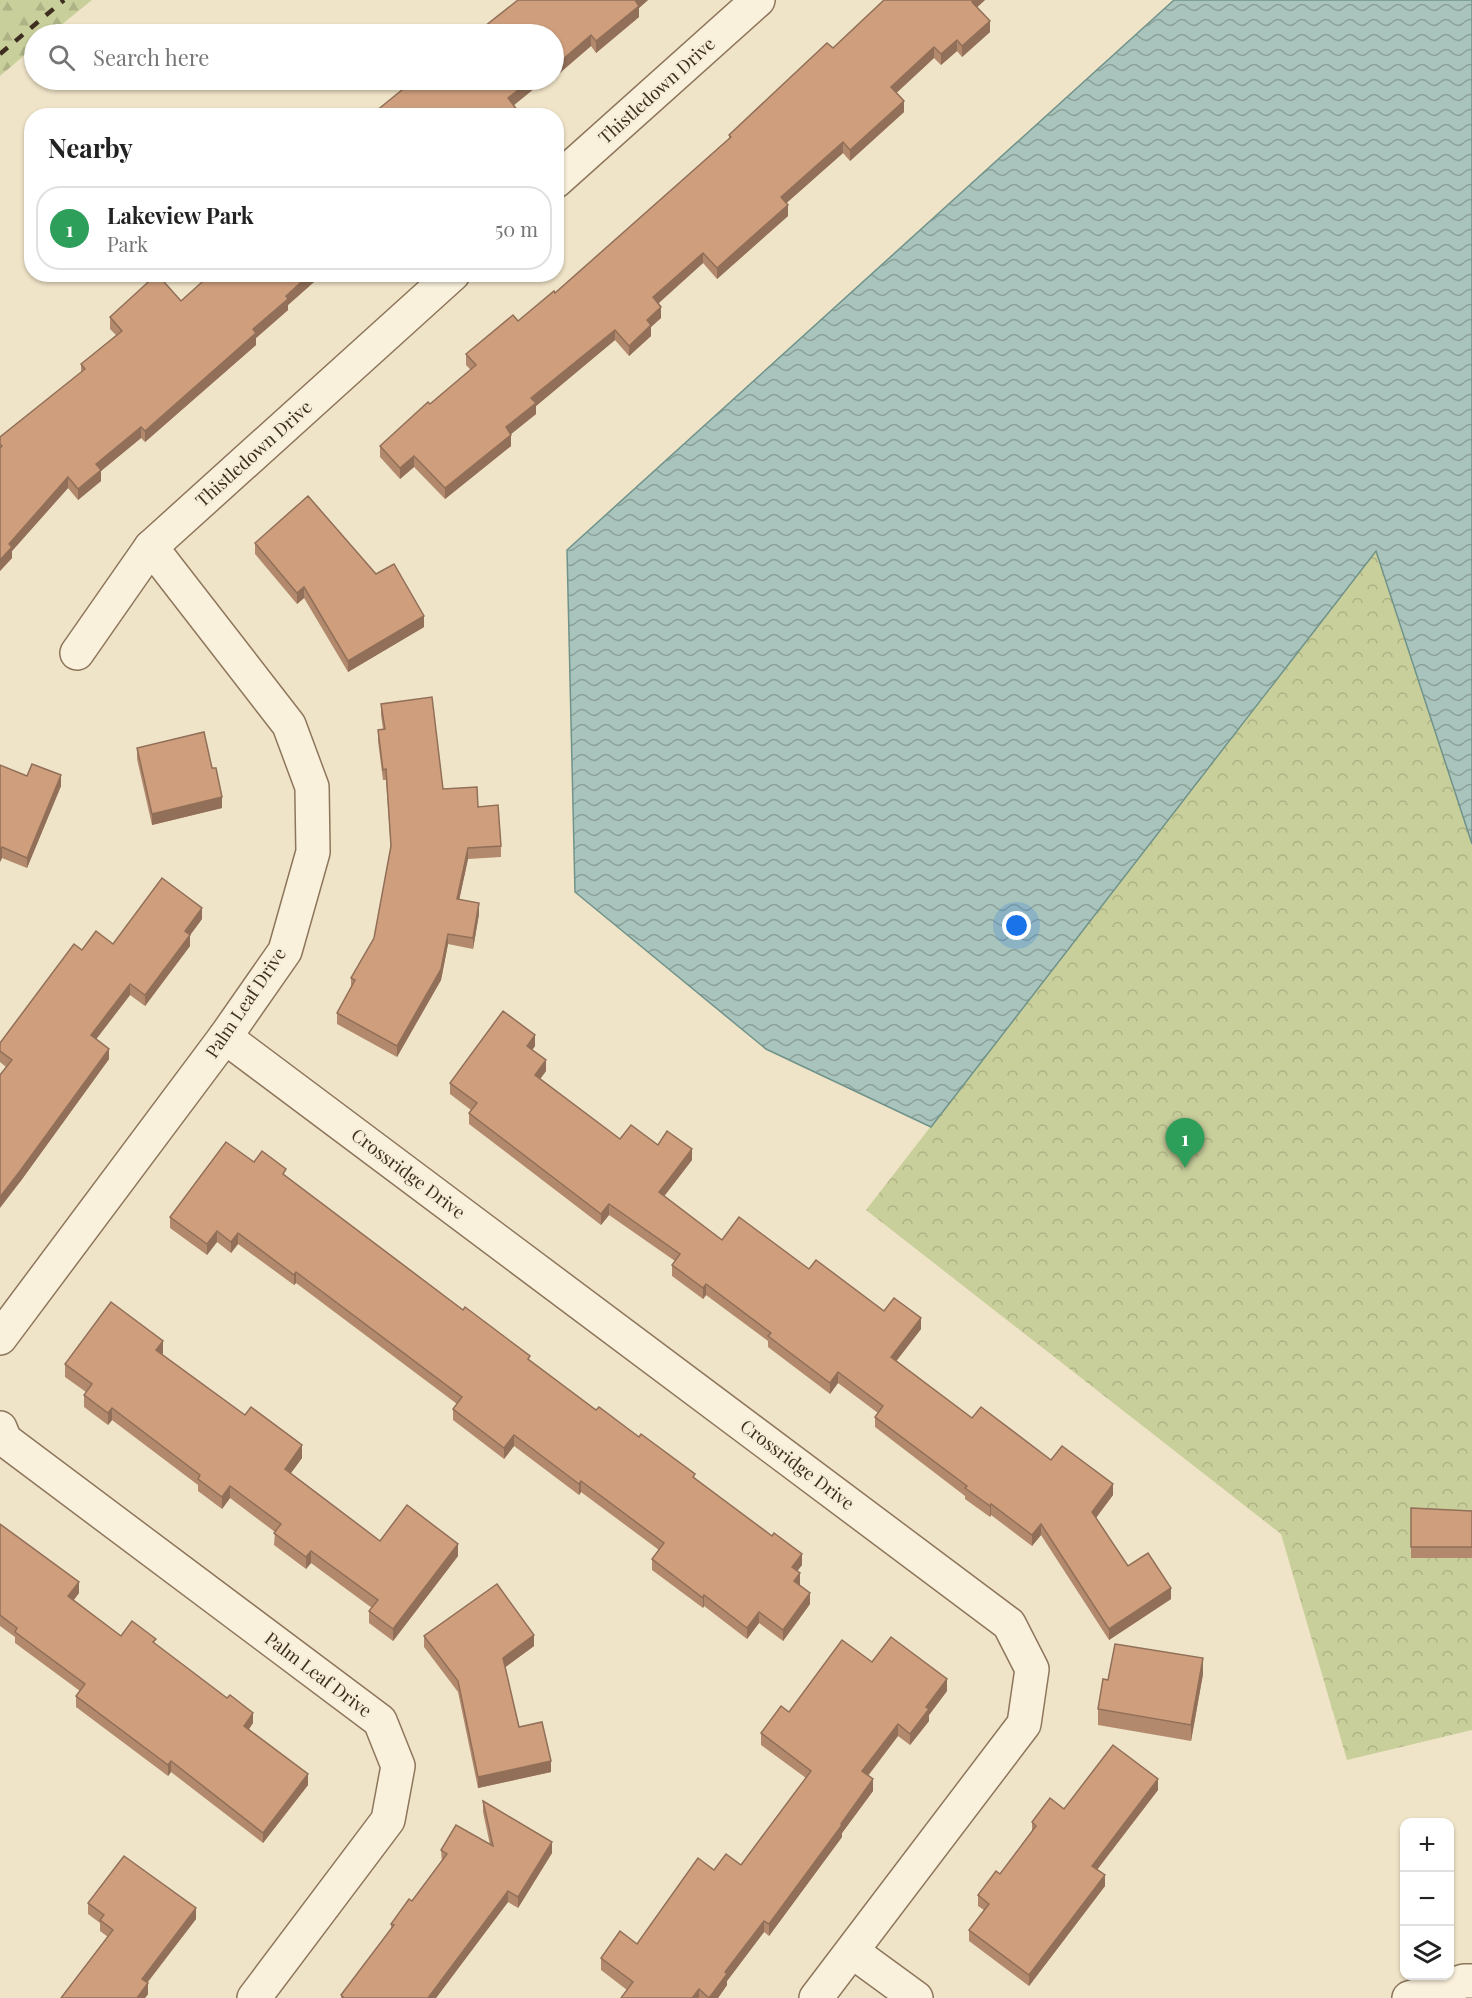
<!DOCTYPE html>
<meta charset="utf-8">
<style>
:root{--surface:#fff;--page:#f2f2f2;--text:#222;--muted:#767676;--line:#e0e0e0;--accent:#2563eb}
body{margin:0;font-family:"Playfair Display",serif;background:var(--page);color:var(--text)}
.controls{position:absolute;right:18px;bottom:18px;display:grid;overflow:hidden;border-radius:12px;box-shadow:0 2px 4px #0004}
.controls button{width:54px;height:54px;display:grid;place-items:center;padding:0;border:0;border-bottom:2px solid var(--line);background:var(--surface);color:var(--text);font:30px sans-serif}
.you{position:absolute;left:1017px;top:926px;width:21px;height:21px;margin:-15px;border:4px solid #fff;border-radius:50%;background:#1a73e8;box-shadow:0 0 0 9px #1a73e833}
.badge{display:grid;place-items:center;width:39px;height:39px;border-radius:50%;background:var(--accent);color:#fff;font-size:20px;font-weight:700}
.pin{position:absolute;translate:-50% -50px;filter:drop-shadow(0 2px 3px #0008)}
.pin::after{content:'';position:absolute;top:32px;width:21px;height:18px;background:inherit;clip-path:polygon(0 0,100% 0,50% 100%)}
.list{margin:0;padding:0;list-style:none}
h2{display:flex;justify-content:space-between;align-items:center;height:78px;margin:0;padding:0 24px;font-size:26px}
h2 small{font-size:20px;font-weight:400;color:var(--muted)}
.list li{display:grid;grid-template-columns:39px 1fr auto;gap:18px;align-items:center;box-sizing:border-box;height:84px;margin:0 12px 12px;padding:0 12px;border:2px solid var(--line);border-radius:24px}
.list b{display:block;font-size:22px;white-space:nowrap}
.list p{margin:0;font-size:20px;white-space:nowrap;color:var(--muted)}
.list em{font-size:20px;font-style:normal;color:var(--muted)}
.icon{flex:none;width:33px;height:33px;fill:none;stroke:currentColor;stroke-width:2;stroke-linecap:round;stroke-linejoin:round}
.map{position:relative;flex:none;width:1472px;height:1998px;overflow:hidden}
.search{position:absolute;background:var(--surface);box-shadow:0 2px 4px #0004;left:24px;top:24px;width:540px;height:66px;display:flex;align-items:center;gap:15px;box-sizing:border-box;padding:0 21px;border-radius:33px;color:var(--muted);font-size:22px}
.panel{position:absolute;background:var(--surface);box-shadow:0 2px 4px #0004;left:24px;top:108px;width:540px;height:174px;border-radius:24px}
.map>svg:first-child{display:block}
.forest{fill:url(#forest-firs)}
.park{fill:url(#park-crowns)}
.water{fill:url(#water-waves);stroke:#6f938a;stroke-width:1.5}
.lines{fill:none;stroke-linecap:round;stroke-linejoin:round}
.minor-casing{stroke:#8d765c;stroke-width:36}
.minor{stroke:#faf1dc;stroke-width:33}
.rail{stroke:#3d2e20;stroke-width:4.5;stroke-dasharray:10 10;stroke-linecap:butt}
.wall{fill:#b2896c}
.shaded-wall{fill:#916f58}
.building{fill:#cf9f7d;stroke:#916f58;stroke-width:1.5}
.labels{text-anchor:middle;stroke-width:5;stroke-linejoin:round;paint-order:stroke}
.street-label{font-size:18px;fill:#3d2e20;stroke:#f7eed8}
</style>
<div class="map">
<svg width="1472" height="1998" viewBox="0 0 1472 1998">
<defs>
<pattern id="forest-firs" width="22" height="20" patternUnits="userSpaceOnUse" patternTransform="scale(1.5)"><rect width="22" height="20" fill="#c9cf9b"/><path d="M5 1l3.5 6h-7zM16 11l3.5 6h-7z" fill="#aeb285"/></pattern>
<pattern id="park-crowns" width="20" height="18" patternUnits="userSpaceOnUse" patternTransform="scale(1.5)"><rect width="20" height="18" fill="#c9cf9b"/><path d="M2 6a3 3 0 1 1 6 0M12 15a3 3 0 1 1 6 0" fill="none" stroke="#aeb285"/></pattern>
<pattern id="water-waves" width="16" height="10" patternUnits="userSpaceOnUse" patternTransform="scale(1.5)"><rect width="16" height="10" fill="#a9c4bc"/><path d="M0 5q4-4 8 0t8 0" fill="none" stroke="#8ba098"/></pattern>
</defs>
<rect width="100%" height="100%" fill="#f0e4c8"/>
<path class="forest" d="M0 0H92L50 34H34V47L0 76Z"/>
<path class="park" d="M1376 551 1472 622V1730L1347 1760 1281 1534 866 1210Z"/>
<path class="water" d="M1174 0H1472V844L1376 551 931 1127 766 1049 575 892 567 550Z"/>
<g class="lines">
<g class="minor-casing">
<g id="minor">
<path d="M556 181 758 0"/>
<path d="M77 653 151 547 453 274"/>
<path d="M225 1037 1009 1624 1032 1669 1024 1724 816 1998"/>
<path d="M0 1338 225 1037 285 951 313 852 312 787 289 725 151 547"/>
<path d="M0 1428 5 1440 380 1721 398 1766 388 1820 254 1998"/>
<path d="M853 1952 916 1998"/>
<path d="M1409 1998 1464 1981H1472"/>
</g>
</g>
<use href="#minor" class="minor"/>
<path class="rail" d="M0 54 64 0"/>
</g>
<g class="wall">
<path d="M518 0H648L639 8V17L596 53 591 46 555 77 554 75V34Z"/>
<path d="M985 0 977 7 990 32 962 57 957 51 941 65 934 58 896 93 904 112 850 161 843 153 786 203 788 216 717 279 703 263 659 303 661 318 651 327V336L629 356 615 340 536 406V414L511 434V446L445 499 414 467 400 479 380 457V446L471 370 466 365V354L518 321 555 293 729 139V135L833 48Z"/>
<path d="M211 274H323L288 305V310L256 338V345L145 442 141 438 101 471V481L78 500 68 488 12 551V558L0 571V437L81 373V364L116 335 110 329V317L181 301Z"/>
<path d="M255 543 376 574 424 627 348 672 304 598 297 604 255 554Z"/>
<path d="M381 704 443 789 478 807 501 846V857L468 859 459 900 479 914 473 949 448 944 441 980 397 1057 337 1024V1013L351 988V978L374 938 391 849 386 780H383L378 741V730L383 729 381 715Z"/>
<path d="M137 748 222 808 152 825 137 759Z"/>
<path d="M0 765 27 776 61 786 27 868 2 858 0 862Z"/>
<path d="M202 919 190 935V946L145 1006 130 995 96 1039 109 1059 20 1182 6 1067 0 1062V1043L82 950 113 944Z"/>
<path d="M535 1046 532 1050 546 1071 540 1079 620 1139 658 1145 692 1160 664 1196 722 1240 809 1269 884 1311 921 1329 896 1361 972 1418 1051 1460 1113 1495 1096 1518 1128 1566 1171 1599 1109 1640 1041 1535 1032 1546 991 1515 990 1517 965 1499V1496L875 1427V1417L878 1413 838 1383 830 1394 768 1347V1341L706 1295 703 1299 672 1276V1265L675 1261 609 1215 601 1225 469 1124V1113L471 1110 450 1094V1083Z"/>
<path d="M254 1162 286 1176 596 1410 639 1437 695 1478 802 1565 797 1571 800 1584V1585L810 1604 783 1641 759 1623 747 1639 704 1606 703 1608 652 1570V1559L659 1550 581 1492 579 1495 514 1446 504 1459 453 1420V1409L457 1404 296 1283 294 1285 238 1244 231 1253 217 1242 207 1255 170 1228V1217Z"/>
<path d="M163 1353 162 1354 302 1458 291 1473 380 1541 458 1556 393 1641 369 1623V1611L372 1608 311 1563 306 1569 274 1545 275 1532 230 1498 222 1509 198 1491V1485L112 1420 108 1425 84 1407V1395L86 1392 65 1377V1364Z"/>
<path d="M1411 1508 1472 1511V1558H1411Z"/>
<path d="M0 1524 79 1593 74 1600 121 1636 156 1645 253 1723 249 1729 308 1785 263 1843 171 1772 168 1776 76 1707V1696L80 1691 15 1643V1637L0 1626Z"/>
<path d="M424 1636 534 1646 505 1667 519 1727 551 1772 478 1788 458 1692 424 1647Z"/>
<path d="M872 1662 947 1691 929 1715V1721L910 1745 898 1736 868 1776 873 1791 842 1833V1837L769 1936 764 1932 727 1981V1985L718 1998H621L627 1990 601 1970V1958L637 1944 714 1870 741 1865 806 1778 761 1745V1733L789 1712Z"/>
<path d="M1203 1674 1191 1741 1098 1725V1709L1108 1680Z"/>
<path d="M1158 1790 1097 1870 1105 1886 1029 1986 969 1941V1930L984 1910 978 1906V1895L1000 1874 1032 1832V1822L1064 1809Z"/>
<path d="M483 1801 552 1853 518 1908 508 1902 436 1998H341V1995L391 1929V1924L412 1901 442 1862 441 1850 490 1845 483 1812Z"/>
<path d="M88 1903 196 1919 148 1982V1994L145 1998H61L108 1937 100 1931V1923L88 1914Z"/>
</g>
<g class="shaded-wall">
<path d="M634 0H648L639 8V17L596 53V41Z"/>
<path d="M974 0H985L972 12V2Z"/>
<path d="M990 21V32L962 57V46Z"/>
<path d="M591 35V46L555 77V66Z"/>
<path d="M957 40V51L941 65V54Z"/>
<path d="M934 47V58L891 98V87Z"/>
<path d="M531 80H545L508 110V98Z"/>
<path d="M904 101V112L850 161V150Z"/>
<path d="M843 142V153L781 208V197Z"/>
<path d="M788 205V216L717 279V268Z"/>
<path d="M703 253V263L653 308V297Z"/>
<path d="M310 274H323L288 305V310L256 338V345L145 442V431L253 329 286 296Z"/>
<path d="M661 307V318L651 327V336L629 356V346L647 320Z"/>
<path d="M615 330V340L536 406V414L506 438V427L531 398Z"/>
<path d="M141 427V438L101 471V481L78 500V489L96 464Z"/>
<path d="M511 435V446L445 499V488Z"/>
<path d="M414 456V467L400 479V468Z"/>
<path d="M68 477V488L12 551V558L0 571V560L9 544Z"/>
<path d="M304 587V598L297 604V593Z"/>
<path d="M424 616V627L348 672V661Z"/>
<path d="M61 775V786L27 868V858Z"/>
<path d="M222 797V808L152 825V814Z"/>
<path d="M2 847V858L0 862V851Z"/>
<path d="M468 848V859L457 910V899Z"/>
<path d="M479 903V914L473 949V938Z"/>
<path d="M202 908V919L185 942V931Z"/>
<path d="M448 934V944L441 980 397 1057V1046Z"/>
<path d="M190 935V946L145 1006V995Z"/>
<path d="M130 984V995L91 1046V1035Z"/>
<path d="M535 1035V1046L527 1057V1046Z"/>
<path d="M109 1049V1059L20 1182 0 1208V1197Z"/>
<path d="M546 1060V1071L535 1086V1075Z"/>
<path d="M692 1149V1160L659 1203V1192Z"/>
<path d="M609 1204V1215L601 1225V1214Z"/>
<path d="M217 1231V1242L207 1255V1244Z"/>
<path d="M238 1233V1244L231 1253V1242Z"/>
<path d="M296 1272V1283L294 1285V1275Z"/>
<path d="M706 1284V1295L703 1299V1288Z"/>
<path d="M921 1318V1329L891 1368V1357Z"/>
<path d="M163 1341V1353L156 1362V1350Z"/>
<path d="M838 1372V1383L830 1394V1383Z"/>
<path d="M112 1408V1420L108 1425V1413Z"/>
<path d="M514 1435V1446L504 1459V1448Z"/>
<path d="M302 1445V1458L285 1481V1469Z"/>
<path d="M581 1481V1492L579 1495V1484Z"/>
<path d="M1113 1484V1495L1092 1523V1512Z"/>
<path d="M230 1486V1498L222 1509V1497Z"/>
<path d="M991 1504V1515L990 1517V1506Z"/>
<path d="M1041 1524V1535L1032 1546V1535Z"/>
<path d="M458 1544V1556L393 1641V1629Z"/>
<path d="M311 1551V1563L306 1569V1557Z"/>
<path d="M802 1554V1565L792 1578V1567Z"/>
<path d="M800 1573V1584L794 1592V1581Z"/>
<path d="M79 1582V1593L68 1607V1596Z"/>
<path d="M1171 1588V1599L1109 1640V1629Z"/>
<path d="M810 1593V1604L783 1641V1630Z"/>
<path d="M704 1595V1606L703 1608V1598Z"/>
<path d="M759 1612V1623L747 1639V1628Z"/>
<path d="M534 1635V1646L503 1669V1658Z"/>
<path d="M1203 1658V1674L1191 1741V1725Z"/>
<path d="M947 1679V1691L929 1715V1721L910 1745V1734L926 1707Z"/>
<path d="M253 1713V1723L244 1736V1726Z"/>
<path d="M898 1724V1736L862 1783V1771Z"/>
<path d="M171 1761V1772L168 1776V1765Z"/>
<path d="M551 1761V1772L478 1788V1777Z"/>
<path d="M308 1774V1785L263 1843V1833Z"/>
<path d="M873 1779V1791L842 1833V1837L769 1936V1924Z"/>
<path d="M1158 1779V1790L1092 1876V1866Z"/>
<path d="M552 1842V1853L518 1908V1897Z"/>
<path d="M1105 1875V1886L1029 1986V1975Z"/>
<path d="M508 1891V1902L436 1998H428Z"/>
<path d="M196 1908V1919L142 1989V1979Z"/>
<path d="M764 1921V1932L727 1981V1985L718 1998H709L725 1972Z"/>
<path d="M148 1983V1994L145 1998H137Z"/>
<path d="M699 1989V1998H692Z"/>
</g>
<g class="building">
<path d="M518 0H635L639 6 596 41 591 35 555 66 554 63V34H475Z"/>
<path d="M884 0H974L972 2 990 21 962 46 957 40 941 54 934 47 891 87 904 101 850 150 843 142 781 197 788 205 717 268 703 253 653 297 661 307 647 320 651 325 629 346 615 330 531 398 536 403 506 427 511 435 445 488 414 456 400 468 380 446 428 402 430 404 476 365 466 354 513 315 518 321 554 291 555 293 731 137 729 135 827 43 833 48Z"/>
<path d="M432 80H531L508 98 518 111 512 116H370L413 81 420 89Z"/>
<path d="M157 274 181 301 211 274H310L286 296 288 299 253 329 256 333 145 431 141 427 96 464 101 470 78 489 68 477 9 544 12 547 0 560V448L2 446 0 444V437L85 369 81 364 122 331 110 317Z"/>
<path d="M308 496 376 574 394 564 424 616 348 661 304 587 297 593 255 543Z"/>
<path d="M432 697 443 789 477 787 478 807 498 805 501 846 468 848 457 899 479 903 473 938 448 934 441 969 397 1046 337 1013 355 980 351 978 374 938 391 846 386 769 383 770 378 730 385 729 381 704Z"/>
<path d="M204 732 212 768H216L222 797 152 814 137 748Z"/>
<path d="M32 764 61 775 27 858 2 847 0 851V765L27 776Z"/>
<path d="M162 878 202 908 185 931 190 935 145 995 130 984 91 1035 109 1049 20 1171 0 1197V1075L12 1060 0 1051V1043L74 944 82 950 96 931 113 944Z"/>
<path d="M503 1011 535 1035 527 1046 546 1060 535 1075 620 1139 631 1125 658 1145 667 1131 692 1149 659 1192 722 1240 739 1217 809 1269 816 1260 884 1311 894 1298 921 1318 891 1357 972 1418 981 1407 1051 1460 1062 1446 1113 1484 1092 1512 1128 1566 1148 1553 1171 1588 1109 1629 1041 1524 1032 1535 991 1504 990 1506 965 1488 967 1486 875 1417 883 1406 838 1372 830 1383 768 1336 771 1333 706 1284 703 1288 672 1265 680 1254 609 1204 601 1214 469 1113 477 1103 450 1083Z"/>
<path d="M226 1142 254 1162 262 1151 286 1169 283 1174 463 1310 465 1307 489 1325 530 1356 528 1359 596 1410 599 1407 639 1437 641 1434 695 1474 693 1477 772 1536 774 1533 802 1554 792 1567 800 1573 794 1581 810 1593 783 1630 759 1612 747 1628 704 1595 703 1598 652 1559 664 1543 581 1481 579 1484 514 1435 504 1448 453 1409 462 1397 296 1272 294 1275 238 1233 231 1242 217 1231 207 1244 170 1217Z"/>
<path d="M111 1302 163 1341 156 1350 245 1415 251 1407 302 1445 285 1469 380 1541 407 1505 458 1544 393 1629 369 1611 378 1600 311 1551 306 1557 274 1533 281 1524 230 1486 222 1497 198 1479 200 1475 112 1408 108 1413 84 1395 92 1384 65 1364Z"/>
<path d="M1411 1508 1472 1511V1547H1411Z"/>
<path d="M0 1524 79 1582 68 1596 121 1636 132 1621 156 1639 153 1642 227 1698 230 1695 253 1713 244 1726 308 1774 263 1833 171 1761 168 1765 76 1696 85 1684 15 1632 17 1628 0 1615Z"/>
<path d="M497 1584 534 1635 503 1658 519 1727 542 1722 551 1761 478 1777 458 1681 424 1636Z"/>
<path d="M891 1637 947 1679 926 1707 929 1709 910 1734 898 1724 862 1771 873 1779 841 1824 842 1825 769 1924 764 1921 725 1972 727 1974 709 1998 699 1989 692 1998H621L633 1982 601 1958 620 1931 637 1944 698 1858 714 1870 726 1854 741 1865 811 1771 761 1733 781 1706 789 1712 842 1640 872 1662Z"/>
<path d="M1115 1644 1203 1658 1191 1725 1098 1709 1103 1679 1108 1680Z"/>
<path d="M1113 1745 1158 1779 1092 1866 1105 1875 1029 1975 969 1930 989 1904 978 1895 996 1871 1000 1874 1036 1826 1032 1822 1050 1798 1064 1809Z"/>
<path d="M483 1801 552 1842 518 1897 508 1891 428 1998H344L341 1995 394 1925 391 1924 409 1899 412 1901 447 1854 441 1850 456 1825 493 1846Z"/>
<path d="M124 1856 196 1908 142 1979 148 1983 137 1998H61L113 1930 100 1920 104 1915 88 1903Z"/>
</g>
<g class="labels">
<g class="street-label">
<text transform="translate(657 91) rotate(-42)" y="6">Thistledown Drive</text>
<text transform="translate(254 454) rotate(-42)" y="6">Thistledown Drive</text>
<text transform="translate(246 1003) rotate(-56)" y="6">Palm Leaf Drive</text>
<text transform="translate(408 1174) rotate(37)" y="6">Crossridge Drive</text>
<text transform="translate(797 1465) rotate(37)" y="6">Crossridge Drive</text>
<text transform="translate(318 1675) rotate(37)" y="6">Palm Leaf Drive</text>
</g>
</g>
</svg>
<div class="controls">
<button>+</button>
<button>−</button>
<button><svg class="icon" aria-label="layers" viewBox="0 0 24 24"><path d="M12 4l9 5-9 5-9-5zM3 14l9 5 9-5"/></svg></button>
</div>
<div class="you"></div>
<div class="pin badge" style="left:1185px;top:1168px;background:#2e9e5b">1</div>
<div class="search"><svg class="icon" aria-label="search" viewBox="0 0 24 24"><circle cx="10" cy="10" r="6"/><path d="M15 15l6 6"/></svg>Search here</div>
<section class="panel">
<h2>Nearby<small></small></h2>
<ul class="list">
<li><span class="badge" style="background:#2e9e5b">1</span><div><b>Lakeview Park</b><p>Park</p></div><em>50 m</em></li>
</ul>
</section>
</div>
